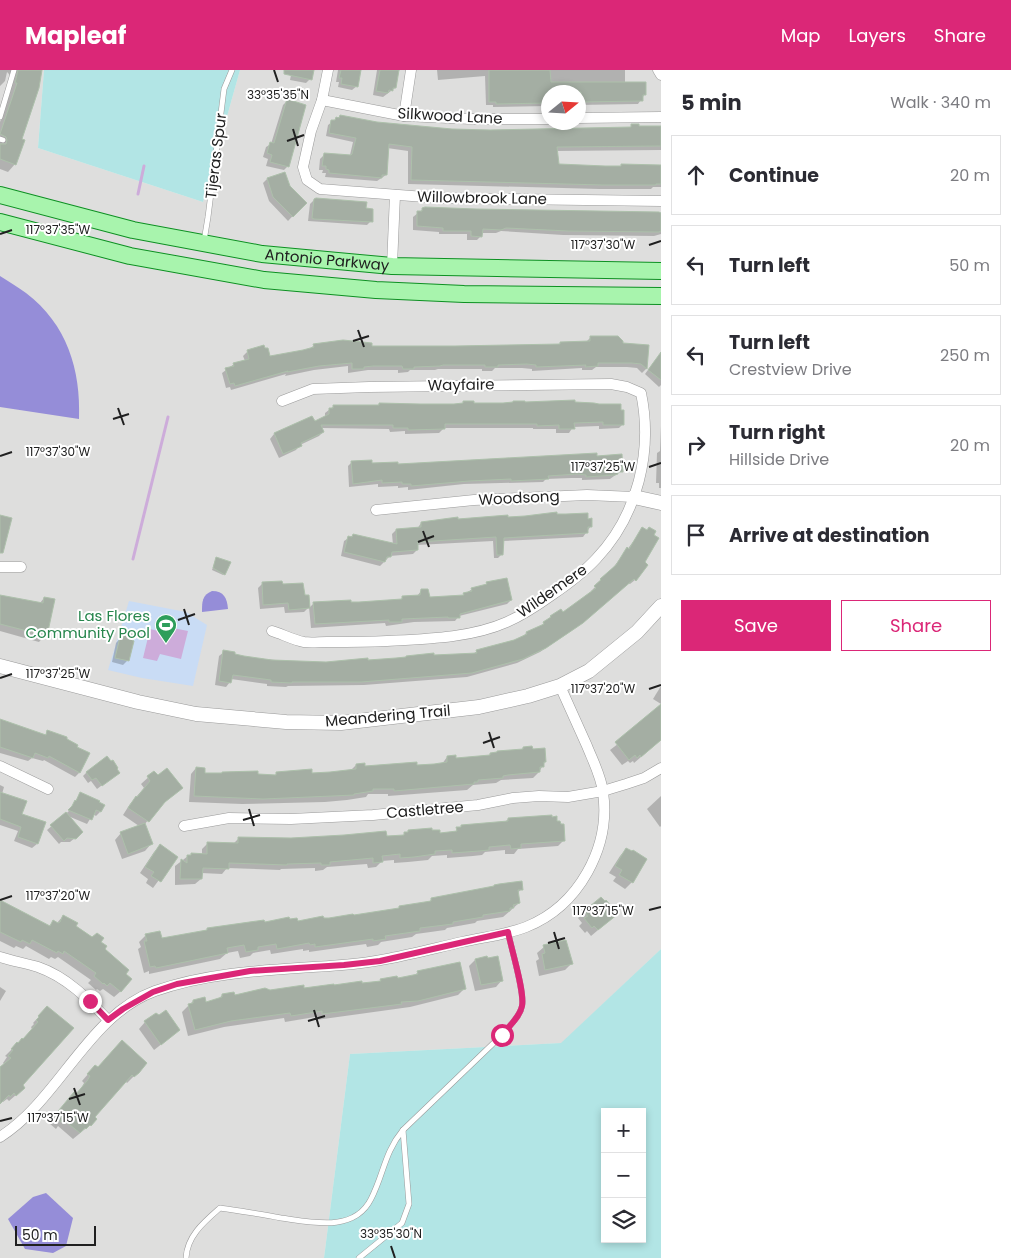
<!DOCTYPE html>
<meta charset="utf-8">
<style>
:root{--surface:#fff;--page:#f2f2f3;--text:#2b2b33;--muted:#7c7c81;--line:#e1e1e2;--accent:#db2777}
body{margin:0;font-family:Poppins,sans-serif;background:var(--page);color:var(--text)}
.controls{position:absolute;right:15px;bottom:15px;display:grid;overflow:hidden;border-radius:0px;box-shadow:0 2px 8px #0003}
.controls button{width:45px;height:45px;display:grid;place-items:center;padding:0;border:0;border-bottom:1px solid var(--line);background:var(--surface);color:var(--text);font:25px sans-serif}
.compass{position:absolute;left:541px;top:15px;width:45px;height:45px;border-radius:50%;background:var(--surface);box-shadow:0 2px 8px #0003;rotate:72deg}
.scale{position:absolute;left:15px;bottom:12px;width:81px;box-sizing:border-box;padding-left:5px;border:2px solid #202020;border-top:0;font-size:14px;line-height:18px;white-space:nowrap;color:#202020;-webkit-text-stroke:4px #fff;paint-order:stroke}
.stop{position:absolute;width:15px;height:15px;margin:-11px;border:4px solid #db2777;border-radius:50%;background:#fff}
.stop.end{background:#db2777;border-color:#fff;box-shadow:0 1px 5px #0008}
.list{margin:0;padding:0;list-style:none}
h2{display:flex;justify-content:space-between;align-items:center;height:65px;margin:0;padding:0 20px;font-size:21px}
h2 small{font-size:16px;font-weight:400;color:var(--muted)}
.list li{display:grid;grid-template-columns:32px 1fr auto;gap:15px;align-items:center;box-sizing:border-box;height:80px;margin:0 10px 10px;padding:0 10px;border:1px solid var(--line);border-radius:0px}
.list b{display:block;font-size:19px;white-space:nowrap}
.list p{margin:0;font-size:16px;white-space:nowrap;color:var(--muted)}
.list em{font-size:16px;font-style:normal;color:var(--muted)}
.actions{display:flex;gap:10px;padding:15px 20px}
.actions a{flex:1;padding:11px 0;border:1px solid var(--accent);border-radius:0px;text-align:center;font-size:18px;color:var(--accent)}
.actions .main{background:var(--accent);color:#fff}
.icon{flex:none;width:28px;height:28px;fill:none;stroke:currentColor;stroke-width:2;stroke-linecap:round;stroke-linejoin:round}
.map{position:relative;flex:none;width:661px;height:1188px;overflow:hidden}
header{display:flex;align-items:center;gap:30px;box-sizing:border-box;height:70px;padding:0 25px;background:var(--accent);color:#fff}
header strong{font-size:24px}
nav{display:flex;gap:28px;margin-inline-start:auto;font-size:18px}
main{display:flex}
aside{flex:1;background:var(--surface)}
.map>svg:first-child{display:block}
.residential{fill:#dededd;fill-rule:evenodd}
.grass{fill:#b2e5e5;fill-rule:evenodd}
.park{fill:#c9dcf5}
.pitch{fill:#958dd8}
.water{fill:#cdacda}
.shadow{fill:#0003}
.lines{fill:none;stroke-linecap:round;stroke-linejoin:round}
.stream{stroke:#cdacda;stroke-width:3}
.building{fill:#a4aea3;stroke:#adc0ab}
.service-casing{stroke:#9a9a9a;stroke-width:6}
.minor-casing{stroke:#9a9a9a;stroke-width:11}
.tertiary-casing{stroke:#9a9a9a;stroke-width:15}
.primary-casing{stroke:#0d9022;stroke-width:18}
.service{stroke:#fff;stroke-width:5}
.minor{stroke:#fff;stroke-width:10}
.tertiary{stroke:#fff;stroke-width:14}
.primary{stroke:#a8f4ad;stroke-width:16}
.route{stroke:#db2777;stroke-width:6}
.ticks{fill:none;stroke:#202020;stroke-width:2}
.labels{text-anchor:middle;stroke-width:4;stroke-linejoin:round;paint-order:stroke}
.street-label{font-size:15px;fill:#202020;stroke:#fff}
.leisure-label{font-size:15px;fill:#27864d;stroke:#fff;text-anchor:end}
.ticks-label{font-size:12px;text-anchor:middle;fill:#202020;stroke:#fff;stroke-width:4;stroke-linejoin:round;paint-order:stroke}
</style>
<header>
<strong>Mapleaf</strong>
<nav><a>Map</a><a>Layers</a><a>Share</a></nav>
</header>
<main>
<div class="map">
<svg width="661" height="1188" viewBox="0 0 661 1188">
<rect width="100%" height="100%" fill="#e8f0e9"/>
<path class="residential" d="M0 0H44L38 78 203 132 240 0H661V879L562 973 350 984 324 1188H0ZM548 22H578V52H548Z"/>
<g class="grass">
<path d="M44 0H240L203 132 38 78Z"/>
<path d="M661 879V1188H324L350 984 561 973ZM605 1042H642V1169H605Z"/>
</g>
<path class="park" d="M129 531 186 542 207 555 193 616 142 608 108 600Z"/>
<g class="pitch">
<path d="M0 206C9 212 18 217 26 223 67 254 81 300 79 349L0 337Z"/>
<path d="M212 521C224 521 227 528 228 539L202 542C202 532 202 525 212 521Z"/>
<path d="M46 1123 73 1148 66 1176 53 1183 25 1179 8 1149 33 1127Z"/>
</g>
<path class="water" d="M173 558 188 561 181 589 160 584 157 591 143 588 150 559 171 564Z"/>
<g class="shadow">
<path d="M0 0H41L20 70 15 94 8 102 0 99V52L11 20H8L12 7 7 2 5 11 0 16Z"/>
<path d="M292 0H312L310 9 306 13 290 10Z"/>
<path d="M338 0H360L357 16 352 20 338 17 339 12H336Z"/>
<path d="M377 0H400L398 1 395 18 383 27 373 25Z"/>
<path d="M437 0H625V13L645 24 638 34 578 35V22H548V36L493 37V35H486L485 6 438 10Z"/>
<path d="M287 31 288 96 284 100 266 96 268 89 263 87 266 77 271 74 283 35Z"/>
<path d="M340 46 377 54 421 59 490 62 630 58 632 55 638 58 661 57V80L556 81 558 95 605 97 661 96V117H653L651 119H599L408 114V81L387 78 386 105 377 111 325 107 326 103H322L323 100H319L320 89 324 85H350L353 72 326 66 328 55Z"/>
<path d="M284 103 289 117 305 133 288 151 269 131 263 113 267 109Z"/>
<path d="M314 130 365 139 371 151 367 155 308 151 310 134Z"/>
<path d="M423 139 661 143V164L654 166 563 165 501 161 496 163H481V166L477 170H467V164H439V162L413 160V147Z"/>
<path d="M590 268 621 274 648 276 646 299 642 303 637 298 627 297H596L592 300H582V298L532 301V299L522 298H495L492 301H482V299H438L435 300H410L408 302 398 303V300H368L348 303V296L314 300 285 306 286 304 231 320 230 317 226 318 222 303 234 294 245 291 243 286 248 281 269 288 310 279 314 275 371 277 559 275 560 273 586 272Z"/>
<path d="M661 285V315L659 317 645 304 656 289Z"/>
<path d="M463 333 623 354 619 358 599 359V356L573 357 569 363H556V359H533V358H444L439 363 405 364V361L390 362 389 359 321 358 323 362 319 366 300 375 296 380 279 388 270 369 274 364 312 347 314 352 325 347V343L334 336H377L379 334H461Z"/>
<path d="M661 356V418H659V413H656L657 383 660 381Z"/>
<path d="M596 387 621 401 610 409 582 410V408H572L546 409 543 412 464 414 408 420V417L398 418V416L378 417V414L349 417 348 396 352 392 396 395Z"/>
<path d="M556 445 587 450 591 456 583 467 503 471 502 484 498 488H494L493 471 417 475V480L413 484 390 486 380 496 341 486 344 471 353 465 393 475 392 464 396 460 417 459 421 453Z"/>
<path d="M643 459V492L647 495 635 510 630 514 628 513 577 557 540 582 517 593 467 607 364 615 288 616 286 617 267 616V614L231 609 230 612 226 617 215 615 219 586 224 582 244 587 307 593 367 592 473 584 477 581 522 568 526 563 541 556 551 547 562 544 592 522 591 521 597 515 596 514 612 499Z"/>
<path d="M216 488 224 504 223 505 212 500Z"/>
<path d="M487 513 511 530 507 534 459 546 455 551 414 552 386 556 385 553 311 558 309 537 304 542 285 543 284 537 260 539 258 518 262 514 282 516 309 538 314 533 350 534 400 530 403 527 417 526 422 520 430 528 462 526 472 519 484 516Z"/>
<path d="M0 526 40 533 44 528 45 565 39 572 0 561Z"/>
<path d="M125 563 128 590 123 595 112 592 116 573Z"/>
<path d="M661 616V634L653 629Z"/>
<path d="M661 641V670L634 693 633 691 630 693 628 691 622 695 610 680Z"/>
<path d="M0 650 44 666 48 662 88 684 79 703 75 707 44 690 43 691 32 688 28 691 0 683Z"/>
<path d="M523 678 545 692 539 702 533 708 501 710 496 713 473 715 467 720 388 726V724H368L366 727 347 730 325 732 242 734 189 732 191 704 196 698 204 704 274 706 276 704 311 705 350 701 356 695 364 698 442 694 447 687 455 690 488 687 490 684 521 680Z"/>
<path d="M115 699 118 703 97 719 91 711 88 713 83 706 87 702Z"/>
<path d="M153 703 181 718 161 735 144 755 151 774 145 781 122 789 115 770 121 763 139 756 123 745 130 734 144 718 141 714Z"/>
<path d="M0 715 4 717 2 724 21 745 37 774 32 778 14 771 18 761 0 755Z"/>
<path d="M80 724 100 742 96 746 93 744 87 754 68 746 82 762 70 772H61L59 774 47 760 69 741Z"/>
<path d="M661 726V756L660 757 647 739Z"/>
<path d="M508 749 564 770 558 776 518 779 514 784H505V780L485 782 482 785 473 786 447 788V785L432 786 428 790 408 792 394 793V790L382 791 376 797 368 798 367 794 327 797 323 800 315 801V798L281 799 280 800 227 798 222 804 201 803V809L195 814 175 815V796L188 786 202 785V779L208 773 233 774 239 768H385L402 766 409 761 439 764 453 763 461 757 504 753Z"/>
<path d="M160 776 176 787 153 818 146 813 148 809 140 803 154 782Z"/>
<path d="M626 779 646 790 632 812 625 819 613 811 616 807 609 803 620 786Z"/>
<path d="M522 819 517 823 519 833 503 847 477 851 475 853 447 858 445 860 416 864 412 867 381 872 378 875 367 877 366 874 309 882V880L303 881V879L271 884 270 880 253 883 250 886 240 888 238 881 227 883 220 889 149 904V901L144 903 138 879 141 877 139 872 146 865 161 869 205 861 208 859 353 847 398 839 429 832 431 830Z"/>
<path d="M601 828 610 850 591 866 587 861 585 863 579 856 582 853 578 848Z"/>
<path d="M0 834 48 857 53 852 57 853 63 846 75 856 100 872 103 879 125 904 121 921 114 927 103 919 100 921 97 919 96 920 88 913 91 910 58 887 55 889 51 887 49 889 26 876 23 879 16 876 14 878 0 871Z"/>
<path d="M544 877 572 893 565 900 539 906 536 891 539 889 537 883Z"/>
<path d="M475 890 502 910 496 917 475 921 469 896Z"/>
<path d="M418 902 464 919 458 925 410 937 316 950 315 947 285 952 284 948 224 957 188 966 182 942 193 931 205 933 218 930 222 925 234 926 270 921 361 915 378 912 381 910 396 909 414 906Z"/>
<path d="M0 917 6 921 0 931Z"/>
<path d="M47 938 22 1016 24 1018 9 1031 7 1029 3 1032 2 1031 0 1033V999L5 995 3 993 7 987 5 986 17 974 22 971 32 959 31 957 34 954 33 953Z"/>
<path d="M145 952 172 966 154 980 139 959Z"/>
<path d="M98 998 138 1002 127 1013 125 1011 93 1047 90 1055 73 1069 58 1056 56 1059 49 1053 68 1030 81 1019 84 1013 82 1011 89 1003Z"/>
</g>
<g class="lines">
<g class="stream">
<path d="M138 124 144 96"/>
<path d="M133 489 168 347"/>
</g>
</g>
<g class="building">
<path d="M18 0H42L39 18 22 69 25 70 16 95 0 89V74H6L7 70 6 67 0 64 17 13H15Z"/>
<path d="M284 0H314L312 10 284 4Z"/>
<path d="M341 0H361L358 17 341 14 342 8H339Z"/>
<path d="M380 0H399L396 18H393V21L389 20 388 23 376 21Z"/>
<path d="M489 0H550L551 12H646V25H643V31H639L581 32V22H548V33L496 34V32H489Z"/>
<path d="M287 29 306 35 289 97 270 92 272 85 267 83 270 72 274 73Z"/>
<path d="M340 45 377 52 452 59 490 60 631 57V54H639V56H661V76L557 77 559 94 605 96H621V94L661 95V114H656V115H604L411 110 412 77 389 74 387 105H382V108L329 103V100L326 99V96H322L324 83 351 85 352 84 356 68 329 63 331 50H335L336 47 339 48Z"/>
<path d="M285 102 290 116 307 133 293 147 273 127 267 108Z"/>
<path d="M316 128 367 132 366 138 373 139V152L314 149 312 148 314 129Z"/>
<path d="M425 137 476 139 659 142 661 143V161L659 162 568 161 506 158 501 160 483 159 482 167 471 166V161H443V158L417 156V141H422V138Z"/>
<path d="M590 266H618L623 271V273L649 275 647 299 641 294 632 293H598V296L585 297 586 295 536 297V295L527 294 498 295V297H485V295H443L440 296 414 297V299H403L402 296H373L364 297V299H352V293L319 296 287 302 288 301 235 316 234 313 230 314 225 298 234 296 233 293 249 289 247 280 264 275 265 278H268L270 286 303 280 314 277 313 274 343 270 372 273V276H455L560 274V272L590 271Z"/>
<path d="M661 282V310L648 300Z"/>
<path d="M575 330V332L594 333 599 334H621V340H624V355H603V352L574 353 575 359H559V355L537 356V354H445V359L408 360V358H393V355H321L324 362 301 373 302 376 283 384 274 363 312 346 315 351 329 344V338H333V335H379V333L420 334H454L463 333V331H474V333H503L513 332V331H525V332Z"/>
<path d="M597 383V386L622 384 623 402H618V404L615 405 586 407V405L577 404 548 406 549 409 511 411V409L469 411 411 416V414H402V412L382 413V410L353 414 351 391 372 390V393L398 392V394Z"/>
<path d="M557 442V444H566L588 443V449L592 448V457H588V463L504 468 503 485H497L496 467 418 472V480L392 482 391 487H387L385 492 344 482 348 466 352 467 353 464 397 474 396 459 421 457V452L458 447V449L508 445V447L525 446Z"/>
<path d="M0 445 12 448 3 483H0Z"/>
<path d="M642 457 647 460 649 457 656 461 654 465 659 468 645 492 648 495 636 511 634 509 583 553 546 578 523 589 472 603 423 607 361 612H292V613L271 612V610L233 605 231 613 219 611 223 580 235 582V584L244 586 272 590 326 592 368 588V590L396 588 406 587V586L434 583V585L477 583 476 580 514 570 527 564 526 562 544 554 543 552 551 547 550 546 561 539 563 542 596 518 594 516 601 510 600 509 616 495 627 477 629 479Z"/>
<path d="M216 487 231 492 225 505 213 498Z"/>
<path d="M507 508 512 530 460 544V548H448V547L402 549V552H389V550L315 554 313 532 351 530V532H359L402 529V526L420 525 421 519H428L430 527 464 525 463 523 472 521 471 518 487 514 486 512Z"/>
<path d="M282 511 283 514 303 513 305 525H309L310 538 289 540 288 533 263 535 262 512Z"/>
<path d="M0 525 43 533 44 527 55 529 47 566 0 554Z"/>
<path d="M125 562 133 564 132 570 134 571 129 591 115 588 120 567 123 568Z"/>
<path d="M661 634V670L641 687 640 685 637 688 635 685 629 690 615 672Z"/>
<path d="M0 649 46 665 47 660 67 667V669L78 675 77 677 90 683 80 703 49 686 48 688 35 683 33 688 0 677Z"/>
<path d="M532 676 533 679 545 678 546 692H544V697H540V702L508 705 503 706V708L478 710V712H474V714L394 721V719H373V721L354 724V725L332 726 263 729 194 726 196 697 205 698V703H222V702L258 701V704L276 705V702L312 699V703L330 702 356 699V694L365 693V696L417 692V695L434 694 447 692V686L456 685V688L490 685V683L497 682V681L523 679V677Z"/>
<path d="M107 686 111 691 113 690 118 698 117 699 120 703 102 716 96 708 92 710 86 702Z"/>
<path d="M167 698 183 718 165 732 149 752 128 738 136 726 137 727 150 711 147 706 154 701 158 705Z"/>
<path d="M0 722 27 731 22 744 46 752 38 774 18 767 21 757 0 749Z"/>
<path d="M80 722 100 731 99 732 105 735 101 742 96 740 92 750 68 740 72 736 75 730 76 731Z"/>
<path d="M66 742 83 762 76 769 67 768 64 771 50 755Z"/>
<path d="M552 745V747L557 746V751H560L561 754H564L565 771 521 774V778L511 779 510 775 489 777V780L479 781 452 783V780L435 781V784L414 787 400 788V784L382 786 383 792 373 793V788L330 792V795H321V793L287 794V795L229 793V799L203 798 202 809H180L181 789 187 793V785H191V783L207 784V772L238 773V767L291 768 344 765 386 761 387 766 404 765V762H408V760L432 758V760H440V763L457 761 456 757H461V755L508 751V748Z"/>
<path d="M145 753 153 774 128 784 120 762Z"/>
<path d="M160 774 178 787 161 812 151 806 154 802 145 797Z"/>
<path d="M626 778 632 781 633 780 647 789 633 813 619 805 622 800 615 796Z"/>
<path d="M522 811 523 820H518L520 833 513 835 514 838H510V841L483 845V847L453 852V854L420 858V861L385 866 386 869 373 871V869L315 877V874L310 875 309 873 277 879 276 874 258 877V880L246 882 244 875 227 878 228 883 156 898 155 896 150 897 144 871H147L145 864 160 861 162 868 207 860V858L264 850 265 852 289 847 290 849 297 848 298 851 323 846 324 848H329L353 844 354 845 399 838V836L431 831V828L494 816V815L499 814Z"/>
<path d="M601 827 605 831 606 830 618 844 598 860 594 856 592 858 584 848 588 846 584 841Z"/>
<path d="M0 830 50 856 53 850 58 853 60 852 63 845 78 853 76 856 92 867 97 863 104 868 101 872 107 876 105 879 129 900 126 904 132 909 121 922 110 913 107 916 104 913 103 914 94 906 96 903 64 881 63 884 58 881 57 883 32 870 30 874 22 870 21 872 0 862Z"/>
<path d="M566 870 573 894 545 900 542 884 545 883 543 875Z"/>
<path d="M487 886 488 888 498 886 503 911 481 915 475 889Z"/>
<path d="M460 892 466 919 418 931 401 932 402 934 322 944V941L291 946 290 943 231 951 195 960 188 934 193 933V930L205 927 206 932 222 927V924L234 922 235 925 265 918 270 920 304 915V918L334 914V915L362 911V913L381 911 380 909 397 906 398 908 418 904 417 901Z"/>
<path d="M47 936 74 958 23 1015 25 1018 16 1026 14 1023 10 1027 9 1025 0 1034V997L11 988 8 986 13 980 11 979 17 972 18 973 22 968 23 969 38 952 36 950 39 947 38 946Z"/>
<path d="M166 940 180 960 161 975 144 951 156 943 159 945Z"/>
<path d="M122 970 147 993 139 1003 134 1007 132 1005 110 1030 95 1047 97 1049 91 1056 90 1055 86 1059 85 1058 80 1063 65 1051 63 1053 54 1046 74 1022 76 1024 87 1011 90 1006 87 1004 95 995 98 997Z"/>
</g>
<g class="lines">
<g class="service-casing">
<g id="service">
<path d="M0 47 14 0"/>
<path d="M0 69 3 70"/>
<path d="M204 171 208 147 224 19 232 0"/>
<path d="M186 1188C187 1166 204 1152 220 1138 240 1141 261 1144 281 1148 311 1152 354 1163 371 1129 384 1104 384 1083 403 1060L502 965C509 956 520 947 522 936 525 923 511 878 508 862"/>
<path d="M359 1188 402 1153 409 1134 403 1060"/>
</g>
</g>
<g class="minor-casing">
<g id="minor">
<path d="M328 0 322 30 311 61 303 97 307 110 320 119 438 128 661 131"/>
<path d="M658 0 661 5"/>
<path d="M322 30 404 46 472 49H548"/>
<path d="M404 46 411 0"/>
<path d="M578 48 661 47"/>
<path d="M392 196 395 125"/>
<path d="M376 440 474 430 587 425 634 427"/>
<path d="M0 497H21"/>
<path d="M272 561C282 564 293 570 304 572 311 573 319 572 327 572 347 572 367 572 387 571 426 569 471 568 507 552 523 545 538 535 552 525 568 514 583 503 596 489 638 445 653 381 641 323L627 317 611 314 369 317 313 319 282 331"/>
<path d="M0 696 48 719"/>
<path d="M184 756 229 748 291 749 373 745 478 735 513 728 539 726 568 727 603 721 626 714 644 708 661 698"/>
<path d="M0 887C12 891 25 893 38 897 67 907 88 929 108 950"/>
<path d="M0 1067C59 1030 88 945 155 921 214 900 280 900 342 895 383 892 422 881 462 872 483 867 506 865 526 857 579 836 611 777 603 722 601 706 593 691 587 676 578 656 569 636 560 616"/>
</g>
</g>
<g class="tertiary-casing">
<g id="tertiary">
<path d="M634 427 661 433"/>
<path d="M0 596 138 632 196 644 286 652 341 653 479 637 528 626 560 616 589 601 637 562 661 536"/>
</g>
</g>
<g class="primary-casing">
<g id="primary">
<path id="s1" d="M0 125 133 160 262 184 392 196 661 201"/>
<path d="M0 152 130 186 264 210 376 220 464 224 661 226"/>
</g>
</g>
<use href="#service" class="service"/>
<use href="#minor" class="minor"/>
<use href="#tertiary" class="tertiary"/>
<use href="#primary" class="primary"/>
</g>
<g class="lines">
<path class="route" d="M90 931 108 950 123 939 153 922 177 914 250 901 344 895 380 891 508 862C511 878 525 922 522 936 520 947 509 956 502 965"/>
</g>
<path class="ticks" d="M274 0 278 12M293 59 298 76M287 71 304 65M0 164 12 160M649 175 661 171M358 260 364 277M353 271 369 266M118 338 124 355M113 349 129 344M0 386 12 382M649 397 661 393M423 461 429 477M418 472 434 466M184 539 189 555M178 550 195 544M0 608 12 604M649 619 661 615M489 662 494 678M483 673 500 667M249 739 254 756M243 750 260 745M0 830 12 826M649 840 661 837M554 862 559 879M548 873 565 868M314 940 319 957M308 951 325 946M74 1018 80 1035M69 1029 85 1024M0 1051 12 1048M391 1176 395 1188"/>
<defs>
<g id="stadium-pin" transform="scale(1.125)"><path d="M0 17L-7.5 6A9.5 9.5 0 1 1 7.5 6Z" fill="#2e9e5b" stroke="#fff"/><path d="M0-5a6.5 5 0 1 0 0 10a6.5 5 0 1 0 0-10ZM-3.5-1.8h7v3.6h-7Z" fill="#fff"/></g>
</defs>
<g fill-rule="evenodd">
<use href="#stadium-pin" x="166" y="555"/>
</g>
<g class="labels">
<g class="street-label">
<text transform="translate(450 46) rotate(3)" y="5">Silkwood Lane</text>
<text transform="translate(216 86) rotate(-83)" y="5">Tijeras Spur</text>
<text transform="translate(482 128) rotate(1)" y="5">Willowbrook Lane</text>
<text dy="5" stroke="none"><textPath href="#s1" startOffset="334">Antonio Parkway</textPath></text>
<text transform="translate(461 315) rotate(-1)" y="5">Wayfaire</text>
<text transform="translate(519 428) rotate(-3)" y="5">Woodsong</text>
<text transform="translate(552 521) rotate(-35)" y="5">Wildemere</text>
<text transform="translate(388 646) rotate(-5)" y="5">Meandering Trail</text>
<text transform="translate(425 740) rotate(-5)" y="5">Castletree</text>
</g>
<g class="leisure-label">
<text x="150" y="551">Las Flores<tspan x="150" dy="17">Community Pool</tspan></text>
</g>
</g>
<g class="ticks-label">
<text x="278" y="29">33°35'35"N</text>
<text x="58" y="164">117°37'35"W</text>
<text x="603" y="179">117°37'30"W</text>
<text x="58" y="386">117°37'30"W</text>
<text x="603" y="401">117°37'25"W</text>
<text x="58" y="608">117°37'25"W</text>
<text x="603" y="623">117°37'20"W</text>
<text x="58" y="830">117°37'20"W</text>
<text x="603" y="845">117°37'15"W</text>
<text x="58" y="1052">117°37'15"W</text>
<text x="391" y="1168">33°35'30"N</text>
</g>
</svg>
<div class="controls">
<button>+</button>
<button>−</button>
<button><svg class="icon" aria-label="layers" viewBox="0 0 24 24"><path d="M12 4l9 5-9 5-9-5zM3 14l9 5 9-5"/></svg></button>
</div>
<svg class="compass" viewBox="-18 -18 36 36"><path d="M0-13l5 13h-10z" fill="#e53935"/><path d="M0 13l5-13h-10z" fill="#7c7c81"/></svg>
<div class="scale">50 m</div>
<div class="stop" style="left:502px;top:965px"></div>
<div class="stop end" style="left:90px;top:931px"></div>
</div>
<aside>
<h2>5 min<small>Walk · 340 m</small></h2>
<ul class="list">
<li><svg class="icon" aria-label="ahead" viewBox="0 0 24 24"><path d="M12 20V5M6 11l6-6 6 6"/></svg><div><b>Continue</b></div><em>20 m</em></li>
<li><svg class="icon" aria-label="left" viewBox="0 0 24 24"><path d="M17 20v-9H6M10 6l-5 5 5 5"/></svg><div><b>Turn left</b></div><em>50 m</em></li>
<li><svg class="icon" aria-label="left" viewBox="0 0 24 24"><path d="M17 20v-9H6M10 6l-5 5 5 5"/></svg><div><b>Turn left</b><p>Crestview Drive</p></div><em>250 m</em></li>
<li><svg class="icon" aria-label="right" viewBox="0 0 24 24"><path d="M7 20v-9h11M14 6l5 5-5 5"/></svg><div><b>Turn right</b><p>Hillside Drive</p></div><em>20 m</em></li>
<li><svg class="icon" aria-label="arrive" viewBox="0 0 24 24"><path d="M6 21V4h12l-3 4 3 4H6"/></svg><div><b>Arrive at destination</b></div></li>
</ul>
<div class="actions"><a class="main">Save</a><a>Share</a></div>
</aside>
</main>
